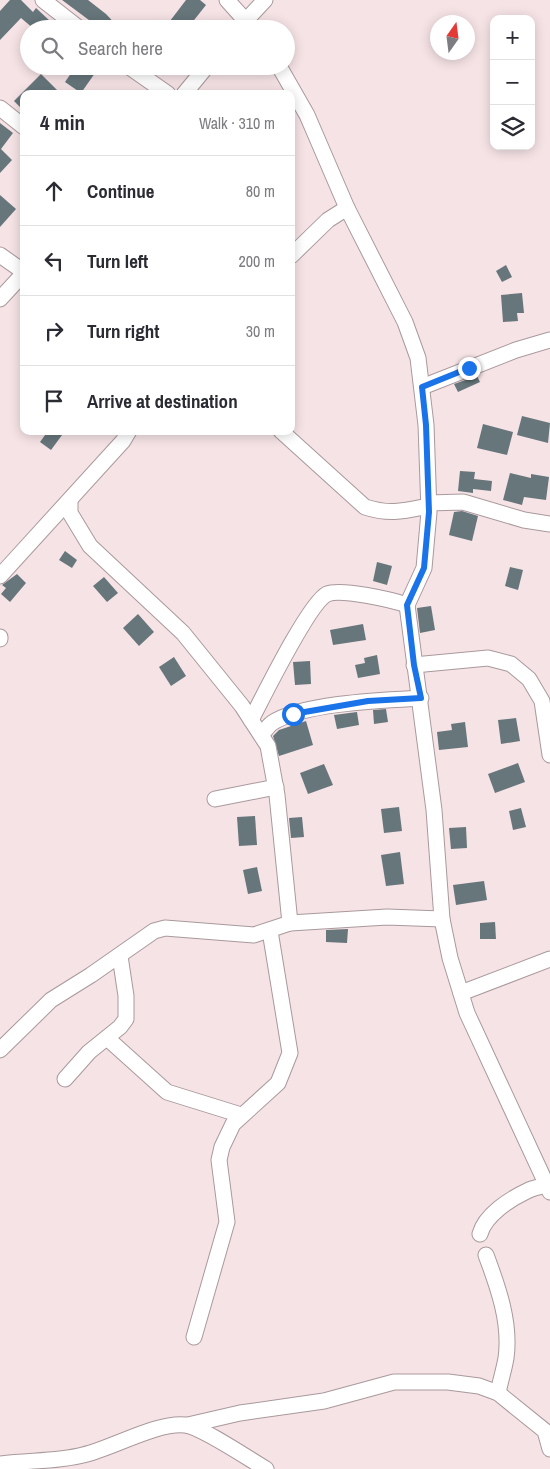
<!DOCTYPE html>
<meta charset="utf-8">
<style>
:root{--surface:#fff;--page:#f7f7f7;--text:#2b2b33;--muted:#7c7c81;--line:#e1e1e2}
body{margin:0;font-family:"Archivo Narrow",sans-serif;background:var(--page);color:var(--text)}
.controls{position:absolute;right:15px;top:15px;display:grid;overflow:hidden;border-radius:10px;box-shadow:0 2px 12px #0003}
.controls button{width:45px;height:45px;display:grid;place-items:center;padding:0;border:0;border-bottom:1px solid var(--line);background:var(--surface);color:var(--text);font:25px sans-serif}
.compass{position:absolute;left:430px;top:15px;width:45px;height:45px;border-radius:50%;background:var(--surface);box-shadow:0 2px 12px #0003;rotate:14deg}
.stop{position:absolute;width:15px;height:15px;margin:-11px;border:4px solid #1a73e8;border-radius:50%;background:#fff}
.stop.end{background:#1a73e8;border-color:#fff;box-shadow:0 1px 5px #0008}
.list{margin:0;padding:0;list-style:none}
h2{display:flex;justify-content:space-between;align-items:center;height:65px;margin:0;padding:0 20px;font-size:21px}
h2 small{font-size:16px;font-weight:400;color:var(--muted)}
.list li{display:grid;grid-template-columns:32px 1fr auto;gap:15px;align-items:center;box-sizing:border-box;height:70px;padding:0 20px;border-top:1px solid var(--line)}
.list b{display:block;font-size:19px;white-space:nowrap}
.list em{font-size:16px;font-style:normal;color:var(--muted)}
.icon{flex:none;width:28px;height:28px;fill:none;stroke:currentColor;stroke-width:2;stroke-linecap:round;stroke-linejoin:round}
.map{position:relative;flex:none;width:550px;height:1469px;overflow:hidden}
.search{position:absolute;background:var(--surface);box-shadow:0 2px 12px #0003;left:20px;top:20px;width:275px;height:55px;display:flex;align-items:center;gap:12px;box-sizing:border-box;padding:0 18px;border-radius:28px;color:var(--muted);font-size:19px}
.panel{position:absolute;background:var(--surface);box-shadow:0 2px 12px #0003;left:20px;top:90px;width:275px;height:345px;border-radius:10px}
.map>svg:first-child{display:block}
.building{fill:#66767b}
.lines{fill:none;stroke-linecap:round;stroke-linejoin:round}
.minor-casing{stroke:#a9999c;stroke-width:17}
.minor{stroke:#fff;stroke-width:15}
.route{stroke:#1a73e8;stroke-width:6}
</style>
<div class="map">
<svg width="550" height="1469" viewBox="0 0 550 1469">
<rect width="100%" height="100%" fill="#f6e3e6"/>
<g class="building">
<path d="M10 0H21L33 12 36 8 50 21 48 23 56 29H34L21 18 0 40V11Z"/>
<path d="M62 0H88L106 14 120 29H101Z"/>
<path d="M186 0H200L206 5 187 29H180L170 21Z"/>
<path d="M76 66H100L81 93 65 82Z"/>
<path d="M41 74 61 94H24V111L14 101Z"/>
<path d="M0 123 13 133 1 149 12 160 0 173Z"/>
<path d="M0 195 16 209 0 227Z"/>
<path d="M506 265 512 277 502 282 496 271Z"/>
<path d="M522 293 524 313H517L518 321 503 322 501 295Z"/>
<path d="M477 376 480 382 458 392 454 384Z"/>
<path d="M522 416 550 423 548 443 517 435Z"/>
<path d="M483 424 513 432 507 455 477 448Z"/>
<path d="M48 431H65L51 450 40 442Z"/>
<path d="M460 471 475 472 474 479 492 481 491 491 473 489V493L458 491Z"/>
<path d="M510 473 531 478V474L549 477 546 500 524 497 522 505 503 500Z"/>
<path d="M462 511 478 516 472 541 449 535 454 512Z"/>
<path d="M65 551 77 560 72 568 59 560Z"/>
<path d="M377 562 392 566 387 585 373 581Z"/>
<path d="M510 567 523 570 518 590 505 586Z"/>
<path d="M17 574 26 583 10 602 1 594 6 588 2 585Z"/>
<path d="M104 577 118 593 107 602 93 586Z"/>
<path d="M431 606 435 630 420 633 417 608Z"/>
<path d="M138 614 154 632 139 646 123 628Z"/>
<path d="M363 624 366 640 333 645 330 630Z"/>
<path d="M377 655 380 674 358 678 355 665 365 663 364 658Z"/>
<path d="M174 657 186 676 171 686 159 667Z"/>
<path d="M310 661 311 684 295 685 293 662Z"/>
<path d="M386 709 388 722 374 724 373 710Z"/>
<path d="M357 712 359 725 337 729 334 715Z"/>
<path d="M516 718 520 741 501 744 498 720Z"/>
<path d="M306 721 313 745 279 756 273 736 279 730Z"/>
<path d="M465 722 468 747 439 750 437 732 452 730 451 724Z"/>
<path d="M518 763 525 782 495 793 488 774Z"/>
<path d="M324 764 333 785 308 794 300 773Z"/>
<path d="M399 807 402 831 384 833 381 809Z"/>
<path d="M521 808 526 827 513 830 509 811Z"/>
<path d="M255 816 257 845 239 846 237 817Z"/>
<path d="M302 817 304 837 291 838 289 818Z"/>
<path d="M466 827 467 848 451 849 449 828Z"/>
<path d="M400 852 404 884 386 886 381 855Z"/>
<path d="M257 867 262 891 248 894 243 870Z"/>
<path d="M484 881 487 900 456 905 453 885Z"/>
<path d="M495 922 496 939H480V923Z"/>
<path d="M348 929 347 943 326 942V930Z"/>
</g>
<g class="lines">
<g class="minor-casing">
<g id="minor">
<path d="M43 0 80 29"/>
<path d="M227 0 253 29"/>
<path d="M238 29 265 0"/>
<path d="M128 66 168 94"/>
<path d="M279 66 307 115 347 208 405 322 418 358 426 425 429 512 424 568 407 605 434 810 442 919 450 958 467 1013 550 1192"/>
<path d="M184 94 207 66"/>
<path d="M0 108 24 127"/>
<path d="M0 255 24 272"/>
<path d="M291 256 328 220 347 208"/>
<path d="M0 299 24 273"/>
<path d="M422 387 516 350 550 340"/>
<path d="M281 431 365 507C390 515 404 511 429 506"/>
<path d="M70 500V513L90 546 183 633 242 706 268 746 277 795 290 923"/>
<path d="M428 503 463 502 524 520 550 524"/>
<path d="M0 576 123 441 129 431"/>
<path d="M0 637V639"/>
<path d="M414 665 488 658 511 664 529 679 542 701 550 755"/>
<path d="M251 720C263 697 309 603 327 594 341 588 392 600 407 605"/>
<path d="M262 734C265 731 268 726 272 723 302 703 384 700 421 698"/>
<path d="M215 799 276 787"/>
<path d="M461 993 550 959"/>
<path d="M107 1038 167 1092 241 1115"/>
<path d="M0 1050 51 1000 91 975 154 931 165 928 254 935 290 923 387 917 442 919"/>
<path d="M65 1079 89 1052 120 1027 126 1019V996L120 956"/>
<path d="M480 1234C485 1215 510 1199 527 1191 534 1187 543 1187 550 1183"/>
<path d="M486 1255C498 1287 511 1323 506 1358 504 1370 500 1382 498 1393"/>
<path d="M194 1337 227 1222 219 1160 222 1147 233 1124 278 1083 290 1053 270 931"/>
<path d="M188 1425 240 1413 324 1401 394 1382H448L479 1386 498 1393 545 1431 550 1449"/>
<path d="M0 1464C28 1460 56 1462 83 1455 113 1448 157 1422 185 1425 202 1427 249 1459 266 1469"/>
</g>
</g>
<use href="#minor" class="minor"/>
</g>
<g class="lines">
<path class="route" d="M293 714 368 701 421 698 414 665 407 605 424 568 429 512 426 425 422 387 469 368"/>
</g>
</svg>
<div class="controls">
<button>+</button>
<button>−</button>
<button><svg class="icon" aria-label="layers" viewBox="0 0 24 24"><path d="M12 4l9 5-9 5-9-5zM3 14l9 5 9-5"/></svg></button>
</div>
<svg class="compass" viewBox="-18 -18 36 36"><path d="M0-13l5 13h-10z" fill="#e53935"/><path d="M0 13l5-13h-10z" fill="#7c7c81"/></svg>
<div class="stop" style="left:293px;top:714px"></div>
<div class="stop end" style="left:469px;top:368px"></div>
<div class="search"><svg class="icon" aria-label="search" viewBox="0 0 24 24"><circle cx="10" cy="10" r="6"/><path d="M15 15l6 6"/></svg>Search here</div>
<section class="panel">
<h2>4 min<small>Walk · 310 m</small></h2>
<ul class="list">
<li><svg class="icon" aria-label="ahead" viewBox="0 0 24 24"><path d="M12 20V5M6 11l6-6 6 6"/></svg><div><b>Continue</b></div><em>80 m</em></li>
<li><svg class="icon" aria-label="left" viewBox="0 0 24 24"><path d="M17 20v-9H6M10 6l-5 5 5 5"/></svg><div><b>Turn left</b></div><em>200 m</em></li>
<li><svg class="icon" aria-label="right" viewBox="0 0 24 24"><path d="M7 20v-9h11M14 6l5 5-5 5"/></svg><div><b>Turn right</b></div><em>30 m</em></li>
<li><svg class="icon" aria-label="arrive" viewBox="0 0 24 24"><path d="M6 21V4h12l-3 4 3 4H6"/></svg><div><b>Arrive at destination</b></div></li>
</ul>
</section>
</div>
